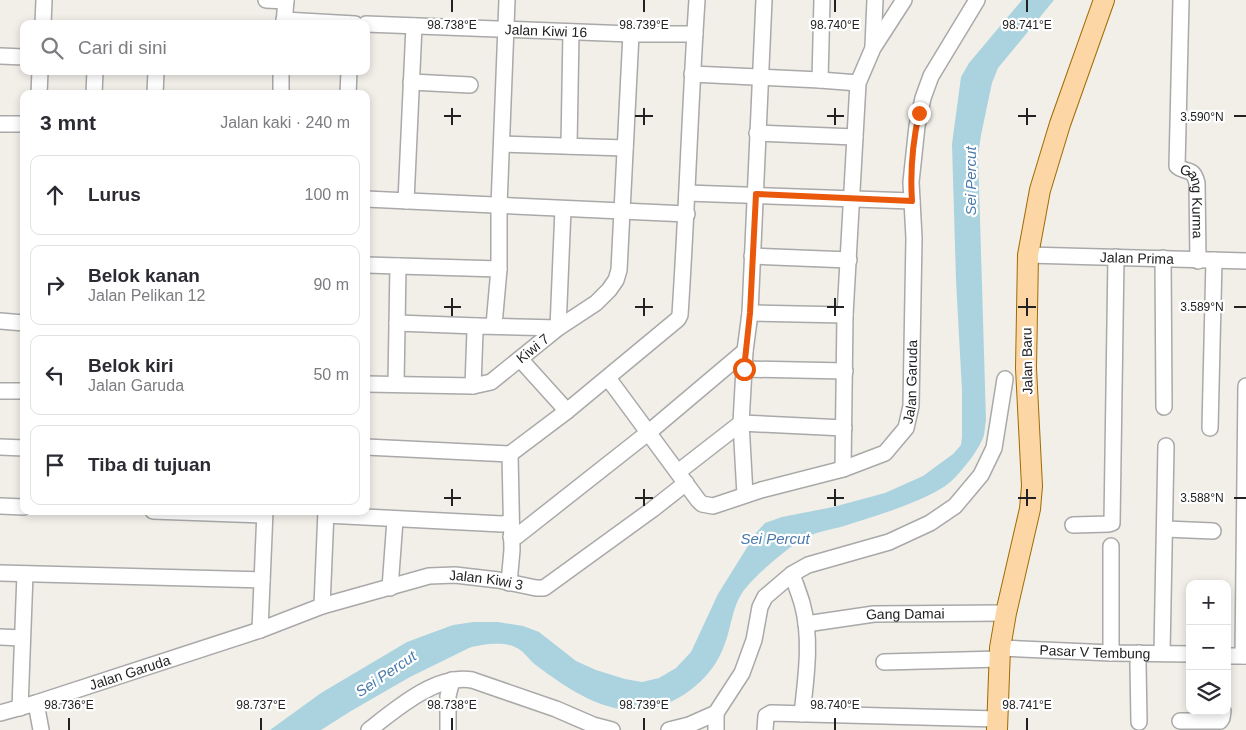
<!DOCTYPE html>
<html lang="id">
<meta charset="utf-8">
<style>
:root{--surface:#fff;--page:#f7f7f7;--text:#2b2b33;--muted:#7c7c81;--line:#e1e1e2}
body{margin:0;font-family:Helvetica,sans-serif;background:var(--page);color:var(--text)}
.controls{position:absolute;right:15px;bottom:15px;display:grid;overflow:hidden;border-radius:10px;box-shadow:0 2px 8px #0003}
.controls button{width:45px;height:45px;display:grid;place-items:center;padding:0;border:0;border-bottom:1px solid var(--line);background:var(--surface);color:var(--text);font:25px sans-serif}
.stop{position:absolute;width:15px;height:15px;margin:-11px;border:4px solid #ea580c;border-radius:50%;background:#fff}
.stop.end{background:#ea580c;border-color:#fff;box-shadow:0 1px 5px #0008}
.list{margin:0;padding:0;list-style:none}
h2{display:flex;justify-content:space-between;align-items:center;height:65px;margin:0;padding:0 20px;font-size:21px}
h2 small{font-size:16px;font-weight:400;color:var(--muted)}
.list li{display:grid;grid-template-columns:32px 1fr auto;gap:15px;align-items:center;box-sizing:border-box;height:80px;margin:0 10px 10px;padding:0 10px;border:1px solid var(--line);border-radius:10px}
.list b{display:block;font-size:19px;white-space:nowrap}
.list p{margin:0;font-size:16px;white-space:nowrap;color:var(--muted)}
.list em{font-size:16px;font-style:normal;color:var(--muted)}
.icon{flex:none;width:28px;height:28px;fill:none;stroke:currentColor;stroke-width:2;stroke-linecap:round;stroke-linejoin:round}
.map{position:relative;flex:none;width:1246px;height:730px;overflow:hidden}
.search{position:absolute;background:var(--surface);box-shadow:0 2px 8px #0003;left:20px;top:20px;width:350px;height:55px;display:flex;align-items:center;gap:12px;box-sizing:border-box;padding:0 18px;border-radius:10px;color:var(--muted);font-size:19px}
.panel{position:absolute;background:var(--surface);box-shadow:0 2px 8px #0003;left:20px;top:90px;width:350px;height:425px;border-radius:10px}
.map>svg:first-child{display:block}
.water{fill:#aad3df}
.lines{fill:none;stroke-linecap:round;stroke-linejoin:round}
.minor-casing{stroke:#a9a9a9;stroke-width:18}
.major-casing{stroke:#a06b00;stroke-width:22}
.minor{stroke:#fff;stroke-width:15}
.major{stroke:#fcd6a4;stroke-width:20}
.route{stroke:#ea580c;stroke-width:6}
.ticks{fill:none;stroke:#222;stroke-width:2}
.labels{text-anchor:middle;stroke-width:4.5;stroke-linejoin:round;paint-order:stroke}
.street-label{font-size:14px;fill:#222;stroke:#fff}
.water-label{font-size:15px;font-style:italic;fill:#4a7aab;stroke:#fff}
.ticks-label{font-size:12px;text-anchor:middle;fill:#222;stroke:#fff;stroke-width:4.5;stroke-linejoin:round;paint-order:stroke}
</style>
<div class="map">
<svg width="1246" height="730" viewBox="0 0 1246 730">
<rect width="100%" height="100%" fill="#f2efe9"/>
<path class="water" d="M1022 0H1054L998 68 992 83 981 135 978 156 979 185 986 420C985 425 985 430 984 435 980 449 960 474 949 483 927 501 872 517 844 526 830 530 814 532 801 540 784 551 754 576 742 593 732 608 731 629 724 646 713 677 682 702 650 709 608 717 568 689 537 666 530 661 525 652 517 648 504 641 482 644 469 648L410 677 351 711 321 730H270L321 693 407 642 453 625 474 622H498L523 626 539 632 576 661 596 670 625 679 642 682 659 678 676 668 691 652 718 594 756 533 765 523 782 517 833 507 885 493 923 476 953 454 961 445 962 436V391L956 280 952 144 961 77 969 63Z"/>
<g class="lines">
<g class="minor-casing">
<g id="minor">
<path d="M266 0 286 1"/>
<path id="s1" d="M1181 0 1177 166C1186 174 1193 166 1197 183L1198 261"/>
<path d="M284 20 355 24"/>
<path d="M43 24 44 0"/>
<path d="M284 24 286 0"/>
<path id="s2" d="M366 24 631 34H695"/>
<path d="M873 46 875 0"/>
<path d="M0 56 24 57"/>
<path d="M692 74 820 80 858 83"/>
<path d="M820 80 822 0"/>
<path d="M411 82 470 85"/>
<path d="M39 94 40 71"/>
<path d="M94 94 95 71"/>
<path d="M155 94 156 71"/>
<path d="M281 94V71"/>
<path d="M348 94 349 71"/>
<path d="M0 124H24"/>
<path d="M757 133 855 137"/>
<path d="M502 144 625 148"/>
<path d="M569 146 571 32"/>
<path d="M687 193 912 201"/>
<path d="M366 199 687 214"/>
<path d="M406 201 414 26"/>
<path id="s3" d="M1028 255 1246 261"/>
<path d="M752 256 849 260"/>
<path d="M1163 258 1164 407"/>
<path d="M366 265 499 269"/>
<path d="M750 313 845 315"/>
<path d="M0 321 24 323"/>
<path d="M397 323 477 326"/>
<path d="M494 325 499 269V206L507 0"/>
<path d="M520 359 567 411"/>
<path d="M744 369 845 371"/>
<path id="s4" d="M608 378 698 500 702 504 713 506 761 490 843 469 885 453 906 428 911 406 914 238 911 182 917 126 923 98 931 76 977 0"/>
<path id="s5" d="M366 384 473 386 491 382 558 328 596 303 609 290 616 280 619 270 631 34"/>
<path d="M396 384 398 266"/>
<path d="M473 386 475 331 477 326 558 328 563 209"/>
<path d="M0 391H24"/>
<path d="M1210 428 1214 260"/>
<path d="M0 447 24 448"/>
<path d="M366 447 510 454 567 411 678 319 680 315C687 210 690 105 697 0"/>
<path d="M843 469 845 315 858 83 873 48 904 0"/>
<path d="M678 472 741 423 844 428"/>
<path d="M745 495 741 423 745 351 750 313 764 0"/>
<path d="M0 506 24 507"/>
<path d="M153 511 264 515"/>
<path d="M326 515 502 524 511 522"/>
<path d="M1073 525 1109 524 1112 523 1116 257"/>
<path d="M1166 529 1213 531"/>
<path d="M511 537 517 536 649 432 745 351"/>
<path d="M1111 546V653"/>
<path d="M0 573 262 580"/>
<path d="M792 574C795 583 799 593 802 603 812 638 806 678 802 714"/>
<path d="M509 583 512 550 510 454"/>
<path d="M390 588 395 520"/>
<path d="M322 606 326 511"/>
<path id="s6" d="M806 624 874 614 1006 613"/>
<path d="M260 630 265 511"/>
<path d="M0 637 22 638"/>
<path id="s7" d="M1000 648 1111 653 1190 654"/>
<path d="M1162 653 1166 446"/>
<path d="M1227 656H1246"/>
<path d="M1243 656 1246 386"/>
<path d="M884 662 1000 659"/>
<path d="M36 703 41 730"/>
<path d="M20 708 25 574"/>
<path id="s8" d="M0 713 36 703 260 630 322 606 429 576 455 575 498 580 536 588H544L653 509 686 483"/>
<path d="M716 713V730"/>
<path d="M1180 721H1220L1222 718 1223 711"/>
<path d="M1139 722 1138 664 1139 653"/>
<path d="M369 730C396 709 436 674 472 680L556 709 593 725 612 730"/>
<path d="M448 730V696L452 680"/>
<path d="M669 730 689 725 716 713 742 673 754 640 760 607 765 597 792 574 808 565 889 542 930 523 955 506 981 475 994 448 1005 379"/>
<path d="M765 730 766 716 771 713 997 719"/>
</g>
</g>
<g class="major-casing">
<path id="major" d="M997 730 1000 648 1006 613 1030 509 1032 486 1026 368 1028 255 1040 190 1060 124 1104 0"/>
</g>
<use href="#minor" class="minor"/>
<use href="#major" class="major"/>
</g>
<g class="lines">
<path class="route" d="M744 369 750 313 756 194 912 201C910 172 913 141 919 113"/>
</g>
<path class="ticks" d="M452 0V12M644 0V12M835 0V12M1027 0V12M452 108V125M644 108V125M835 108V125M1027 108V125M444 116H461M635 116H653M827 116H844M1018 116H1036M1234 116H1246M452 298V316M644 298V316M835 298V316M1027 298V316M444 307H461M635 307H653M827 307H844M1018 307H1036M1234 307H1246M452 489V506M644 489V506M835 489V506M1027 489V506M444 498H461M635 498H653M827 498H844M1018 498H1036M1234 498H1246M69 718V730M261 718V730M452 718V730M644 718V730M835 718V730M1027 718V730"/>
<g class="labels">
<g class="street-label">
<text dy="5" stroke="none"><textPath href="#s2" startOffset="180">Jalan Kiwi 16</textPath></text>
<text dy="5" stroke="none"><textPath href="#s1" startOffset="210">Gang Kurma</textPath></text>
<text dy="5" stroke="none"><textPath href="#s3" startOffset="109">Jalan Prima</textPath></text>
<text dy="5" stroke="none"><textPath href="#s5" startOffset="179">Kiwi 7</textPath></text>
<text transform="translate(1027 361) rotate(-91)" y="5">Jalan Baru</text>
<text dy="5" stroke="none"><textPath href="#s4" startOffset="428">Jalan Garuda</textPath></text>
<text dy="5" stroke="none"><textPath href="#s8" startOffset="508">Jalan Kiwi 3</textPath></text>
<text dy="5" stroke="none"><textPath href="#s6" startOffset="100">Gang Damai</textPath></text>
<text dy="5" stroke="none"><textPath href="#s7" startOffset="95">Pasar V Tembung</textPath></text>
<text dy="5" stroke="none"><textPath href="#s8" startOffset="136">Jalan Garuda</textPath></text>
</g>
<g class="water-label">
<text transform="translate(971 181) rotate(-90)" y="5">Sei Percut</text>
<text x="775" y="544">Sei Percut</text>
<text transform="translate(386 674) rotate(-34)" y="5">Sei Percut</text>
</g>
</g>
<g class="ticks-label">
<text x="452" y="29">98.738°E</text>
<text x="644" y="29">98.739°E</text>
<text x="835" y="29">98.740°E</text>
<text x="1027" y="29">98.741°E</text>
<text x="1202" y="121">3.590°N</text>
<text x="1202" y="311">3.589°N</text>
<text x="1202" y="502">3.588°N</text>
<text x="69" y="709">98.736°E</text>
<text x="261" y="709">98.737°E</text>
<text x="452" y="709">98.738°E</text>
<text x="644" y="709">98.739°E</text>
<text x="835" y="709">98.740°E</text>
<text x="1027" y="709">98.741°E</text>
</g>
</svg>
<div class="controls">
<button>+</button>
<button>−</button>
<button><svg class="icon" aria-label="layers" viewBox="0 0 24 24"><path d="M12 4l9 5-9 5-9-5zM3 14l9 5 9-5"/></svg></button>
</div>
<div class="stop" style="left:744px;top:369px"></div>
<div class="stop end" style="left:919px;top:113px"></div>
<div class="search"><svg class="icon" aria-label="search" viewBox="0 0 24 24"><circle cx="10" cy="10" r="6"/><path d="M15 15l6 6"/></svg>Cari di sini</div>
<section class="panel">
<h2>3 mnt<small>Jalan kaki · 240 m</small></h2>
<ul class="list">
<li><svg class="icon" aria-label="ahead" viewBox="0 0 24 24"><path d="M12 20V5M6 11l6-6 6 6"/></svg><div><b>Lurus</b></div><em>100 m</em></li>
<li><svg class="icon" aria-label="right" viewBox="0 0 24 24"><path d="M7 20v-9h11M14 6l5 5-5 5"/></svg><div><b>Belok kanan</b><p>Jalan Pelikan 12</p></div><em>90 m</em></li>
<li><svg class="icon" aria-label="left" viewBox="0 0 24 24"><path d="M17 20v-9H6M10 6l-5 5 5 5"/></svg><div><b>Belok kiri</b><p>Jalan Garuda</p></div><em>50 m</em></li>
<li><svg class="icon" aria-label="arrive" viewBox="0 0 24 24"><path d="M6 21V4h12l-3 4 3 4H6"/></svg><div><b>Tiba di tujuan</b></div></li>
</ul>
</section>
</div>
